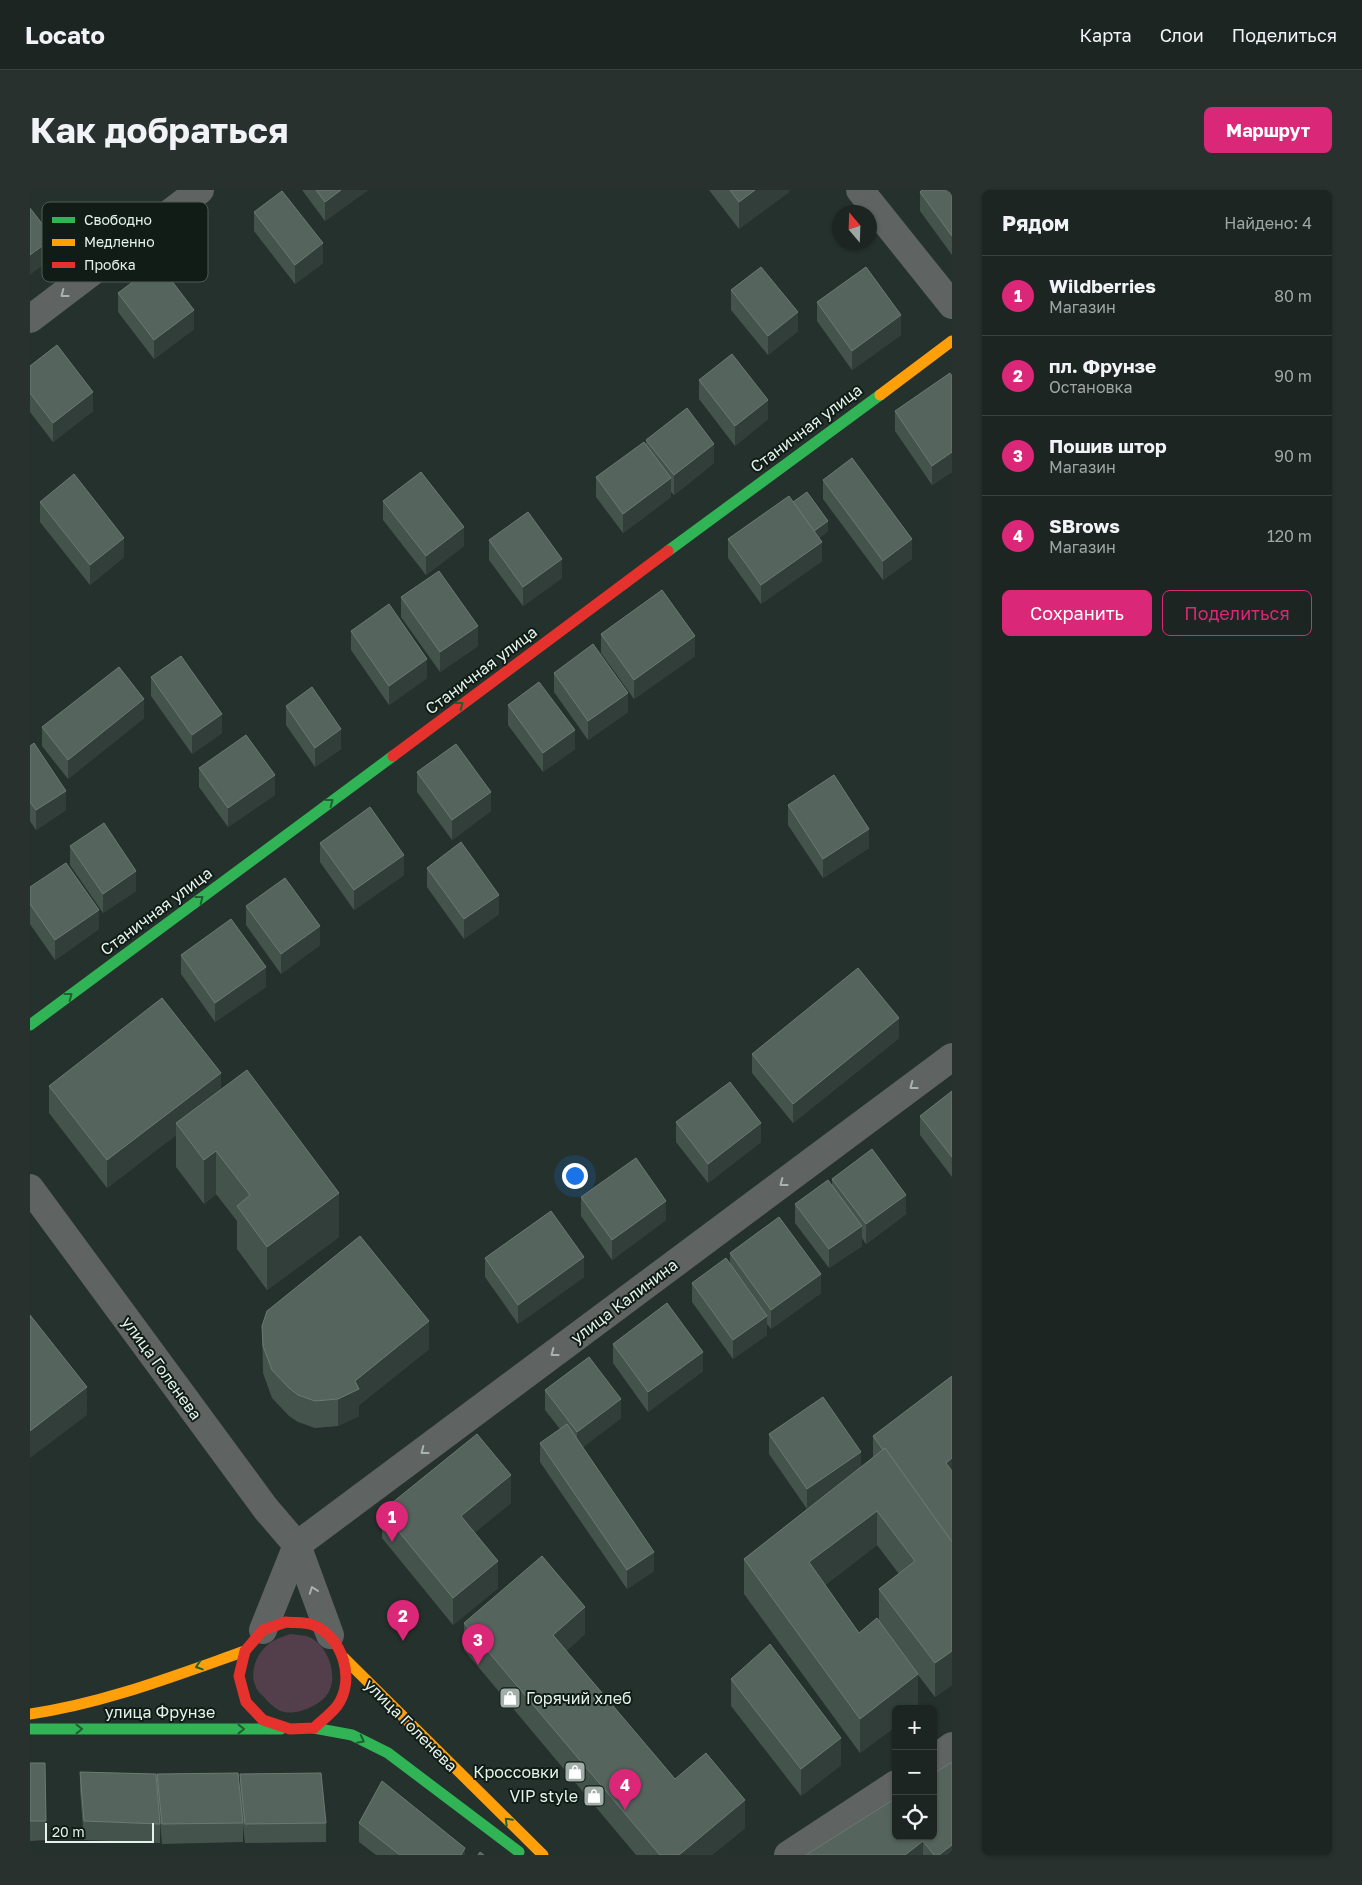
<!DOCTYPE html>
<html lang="ru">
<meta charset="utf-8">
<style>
:root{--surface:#1c2521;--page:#29312e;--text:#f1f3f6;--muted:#a0a5a5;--line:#3a423f;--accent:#db2777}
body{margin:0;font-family:"Golos Text",sans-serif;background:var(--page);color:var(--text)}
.controls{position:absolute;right:15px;bottom:15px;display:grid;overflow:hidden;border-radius:8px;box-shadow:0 1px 4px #0004}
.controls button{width:45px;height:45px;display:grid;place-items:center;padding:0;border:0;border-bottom:1px solid var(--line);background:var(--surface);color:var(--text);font:25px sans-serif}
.compass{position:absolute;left:802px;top:15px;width:45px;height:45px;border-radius:50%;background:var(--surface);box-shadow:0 1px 4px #0004;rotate:341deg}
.scale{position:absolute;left:15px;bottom:12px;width:109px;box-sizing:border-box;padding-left:5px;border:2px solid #e4f2ec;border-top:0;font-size:14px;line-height:18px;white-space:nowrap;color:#e4f2ec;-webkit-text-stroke:4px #111c17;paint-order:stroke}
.you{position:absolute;left:544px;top:985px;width:18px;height:18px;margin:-12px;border:4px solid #fff;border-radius:50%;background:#1a73e8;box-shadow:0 0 0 8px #1a73e833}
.badge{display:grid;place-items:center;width:32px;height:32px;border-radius:50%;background:var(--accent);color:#fff;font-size:16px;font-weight:700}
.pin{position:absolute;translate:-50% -41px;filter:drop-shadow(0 1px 2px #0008)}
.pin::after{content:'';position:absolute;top:26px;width:18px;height:15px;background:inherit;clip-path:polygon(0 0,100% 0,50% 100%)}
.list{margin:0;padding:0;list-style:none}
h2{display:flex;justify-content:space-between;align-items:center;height:65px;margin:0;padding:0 20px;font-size:21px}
h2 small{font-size:16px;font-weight:400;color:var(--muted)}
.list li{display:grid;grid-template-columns:32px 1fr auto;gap:15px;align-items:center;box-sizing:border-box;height:80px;padding:0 20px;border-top:1px solid var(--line)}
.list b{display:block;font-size:19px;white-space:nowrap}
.list p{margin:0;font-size:16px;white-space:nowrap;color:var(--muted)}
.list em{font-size:16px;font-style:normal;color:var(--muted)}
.actions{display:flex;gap:10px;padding:15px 20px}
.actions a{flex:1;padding:11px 0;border:1px solid var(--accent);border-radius:8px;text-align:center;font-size:18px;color:var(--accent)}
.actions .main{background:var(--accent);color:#fff}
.icon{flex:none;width:28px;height:28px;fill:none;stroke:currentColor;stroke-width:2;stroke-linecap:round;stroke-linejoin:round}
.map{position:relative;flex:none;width:922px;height:1665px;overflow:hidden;border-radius:8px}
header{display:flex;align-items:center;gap:30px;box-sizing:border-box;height:70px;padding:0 25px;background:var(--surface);border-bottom:1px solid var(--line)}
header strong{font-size:24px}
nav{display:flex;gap:28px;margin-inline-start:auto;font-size:18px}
.intro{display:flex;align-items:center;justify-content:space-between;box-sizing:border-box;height:120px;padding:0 30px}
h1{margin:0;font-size:35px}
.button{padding:12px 22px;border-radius:8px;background:var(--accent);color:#fff;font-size:18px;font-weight:700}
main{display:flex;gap:30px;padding:0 30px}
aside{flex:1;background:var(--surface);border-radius:8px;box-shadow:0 1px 4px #0004}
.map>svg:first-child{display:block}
.green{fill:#533f4c}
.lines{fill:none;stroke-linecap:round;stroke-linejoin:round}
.street{stroke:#5f6362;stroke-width:28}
.fast{stroke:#30b455;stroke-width:11}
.slow{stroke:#ff9f0a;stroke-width:11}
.jam{stroke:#e5322d;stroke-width:11}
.wall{fill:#45534d;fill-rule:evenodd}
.shaded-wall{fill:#313e39}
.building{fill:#56645e;stroke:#6c7a74}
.oneway{stroke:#a8b2ae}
.oneway2{stroke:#1f6033}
.labels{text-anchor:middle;stroke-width:4;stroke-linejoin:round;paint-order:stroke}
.street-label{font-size:16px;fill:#e4f2ec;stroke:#111c17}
.poi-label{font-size:16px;fill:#e4f2ec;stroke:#111c17;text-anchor:end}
.key{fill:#111c17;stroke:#505c57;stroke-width:1}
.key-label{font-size:14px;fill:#e4f2ec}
</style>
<header>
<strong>Locato</strong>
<nav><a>Карта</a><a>Слои</a><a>Поделиться</a></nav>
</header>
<div class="intro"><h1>Как добраться</h1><a class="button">Маршрут</a></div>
<main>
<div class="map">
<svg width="922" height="1665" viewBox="0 0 922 1665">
<rect width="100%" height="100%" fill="#25312c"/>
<path class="green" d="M260 1444C266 1445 274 1445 279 1447 299 1456 310 1489 296 1506 288 1516 267 1525 254 1522 247 1521 238 1512 233 1506 231 1504 227 1501 226 1497 218 1482 228 1459 243 1451 248 1448 255 1446 260 1444Z"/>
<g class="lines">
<g class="street">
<path d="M830 0 922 115"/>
<path d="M0 129 170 0"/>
<path d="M0 998 236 1319 267 1355 300 1445"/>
<path d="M267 1355 922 867"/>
<path d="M233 1440 267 1355"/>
<path d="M903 1570 922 1556"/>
<path d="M758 1665 866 1594"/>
</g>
<g class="fast">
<path d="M638 361 850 205"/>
<path d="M0 835 363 566"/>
<path d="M284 1538 322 1545 358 1563 489 1662"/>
<path d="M0 1539H251"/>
</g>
<g class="slow">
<path d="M850 205 922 151"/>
<path d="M314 1468 513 1665"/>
<path d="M0 1524C75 1513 144 1486 215 1461"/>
</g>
<g class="jam">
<path d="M363 566 638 361"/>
<path d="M256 1432C264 1433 276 1432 283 1435 313 1447 326 1490 307 1516 301 1524 291 1531 284 1538L260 1539 233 1530 216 1512 209 1486 215 1461 233 1440Z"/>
</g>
</g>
<g class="wall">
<path d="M272 0H338L295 31Z"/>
<path d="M679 0H759V2L709 39Z"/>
<path d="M922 0V65L890 21V2Z"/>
<path d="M224 22 293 73 265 94 224 41Z"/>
<path d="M701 100 768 141 738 165 701 120Z"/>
<path d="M88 103 164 139 124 169 88 122Z"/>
<path d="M787 112 871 145 822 180 787 131Z"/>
<path d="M0 176 63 221 23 252 0 222Z"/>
<path d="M922 186V282L902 295 865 241V221Z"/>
<path d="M669 190 738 229 705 256 669 209Z"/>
<path d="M616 250 684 273 644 305 641 302V307L593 343 566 307V287L616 254Z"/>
<path d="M793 290 882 369 853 390 793 309Z"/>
<path d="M353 311 434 356 396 385 353 330Z"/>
<path d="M10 312 94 367 60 395 10 332Z"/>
<path d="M763 312 798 341 789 348 792 371 731 414 698 368V349Z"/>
<path d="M459 350 532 388 493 416 459 370Z"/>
<path d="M371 407 448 456 410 482 371 427Z"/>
<path d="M321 441 397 488 359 515 321 460Z"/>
<path d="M571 444 665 466 604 509 571 463Z"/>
<path d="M524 483 598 522 558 550 524 502Z"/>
<path d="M121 487 192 543 162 564 121 506Z"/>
<path d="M478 515 545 559 513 582 478 535Z"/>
<path d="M256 516 311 559 285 577 256 535Z"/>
<path d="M114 528 38 589 12 556V537Z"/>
<path d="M0 556 36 620 6 640 0 631Z"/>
<path d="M169 578 245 605 198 637 169 597Z"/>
<path d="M387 582 461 621 422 650 387 602Z"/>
<path d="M758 615 839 658 793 688 758 635Z"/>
<path d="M290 653 374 685 324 720 290 672Z"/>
<path d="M40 656 106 701 73 723 40 675Z"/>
<path d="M397 678 469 724 434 749 397 697Z"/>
<path d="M0 697 69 739 25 770 0 734Z"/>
<path d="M216 716 290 755 251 784 216 735Z"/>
<path d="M151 765 236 797 185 832 151 784Z"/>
<path d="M869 848 763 933 722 883V864Z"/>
<path d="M19 896 191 900 309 1047 237 1100 207 1059V1031L186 1004 174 1014 146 977V945L77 998 19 923Z"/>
<path d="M922 901V987L890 945V926Z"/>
<path d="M646 932 731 952 678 993 646 952Z"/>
<path d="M802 989 876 1024 836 1054 832 1048V1056L799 1078 765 1033V1014L802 995Z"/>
<path d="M551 1007 636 1030 582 1070 551 1026Z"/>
<path d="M700 1063 791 1103 741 1139 737 1134V1145L703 1169 662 1112V1093L700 1073Z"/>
<path d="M455 1068 554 1087 488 1134 455 1087Z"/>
<path d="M232 1136 399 1159 329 1215V1226L308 1236 285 1238 268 1232 259 1226 242 1208 233 1183Z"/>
<path d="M583 1154 673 1181 618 1222 583 1173Z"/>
<path d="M922 1186V1495L905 1507 888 1485V1518L866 1519V1536L830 1563 714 1404V1369L787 1312 777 1319 739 1264V1244L831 1277 843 1268V1246ZM847 1355 869 1384 849 1399V1431L829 1443 795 1395Z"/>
<path d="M515 1200 591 1228 553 1257 624 1381 597 1399 510 1272V1253L530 1239 515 1220Z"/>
<path d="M481 1313 444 1343 468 1398 423 1435 352 1348V1321Z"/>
<path d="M434 1433 555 1444 536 1461 645 1589 715 1638 682 1665H606L434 1460Z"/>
<path d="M701 1489 811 1575 771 1606 701 1516Z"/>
<path d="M922 1572V1665H776Z"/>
<path d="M0 1573H15L16 1650 0 1651Z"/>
<path d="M50 1582 127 1601V1584L210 1602V1584L296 1633V1652L215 1653 213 1635V1652L132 1654 128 1608 130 1634V1653L54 1650 50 1601Z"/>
<path d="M329 1633 435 1665H346L329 1652Z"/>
</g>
<g class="shaded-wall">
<path d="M311 0H338L295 31V12Z"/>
<path d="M725 0H759V2L709 39V12Z"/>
<path d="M23 48V67L0 85V65Z"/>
<path d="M293 53V73L265 94V75Z"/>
<path d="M164 120V139L124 169V150Z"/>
<path d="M768 122V141L738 165V146Z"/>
<path d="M871 125V145L822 180V161Z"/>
<path d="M63 202V221L23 252V233Z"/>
<path d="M738 210V229L705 256V236Z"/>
<path d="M684 254V273L644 305V285Z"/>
<path d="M922 262V282L902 295V276Z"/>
<path d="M641 288V307L593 343V324Z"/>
<path d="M798 331V341L782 353V343Z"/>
<path d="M434 337V356L396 385V366Z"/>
<path d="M94 348V367L60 395V375Z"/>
<path d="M882 349V369L853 390V371Z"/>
<path d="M792 352V371L731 414V395Z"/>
<path d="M532 369V388L493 416V397Z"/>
<path d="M448 436V456L410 482V462Z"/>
<path d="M665 446V466L604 509V490Z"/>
<path d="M397 469V488L359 515V496Z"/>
<path d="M598 503V522L558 550V531Z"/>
<path d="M114 509V528L38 589V570Z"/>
<path d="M192 524V543L162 564V545Z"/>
<path d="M311 539V559L285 577V558Z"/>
<path d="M545 540V559L513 582V563Z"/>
<path d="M245 585V605L198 637V618Z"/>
<path d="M36 601V620L6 640V620Z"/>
<path d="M461 602V621L422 650V630Z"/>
<path d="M839 639V658L793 688V669Z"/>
<path d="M374 665V685L324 720V700Z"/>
<path d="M106 681V701L73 723V704Z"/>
<path d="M469 705V724L434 749V729Z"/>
<path d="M69 720V739L25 770V750Z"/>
<path d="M290 736V755L251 784V764Z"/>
<path d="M236 777V797L185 832V813Z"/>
<path d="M869 828V848L763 933V914Z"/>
<path d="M191 883V910L146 933V945L77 998V970Z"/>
<path d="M731 933V952L678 993V974Z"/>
<path d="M186 961V1004L174 1014V970Z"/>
<path d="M309 1003V1047L237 1100V1057Z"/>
<path d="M876 1005V1024L836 1054V1034Z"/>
<path d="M636 1011V1030L582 1070V1050Z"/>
<path d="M832 1036V1056L799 1078V1059Z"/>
<path d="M554 1067V1087L488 1134V1115Z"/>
<path d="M791 1084V1103L741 1139V1120Z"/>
<path d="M737 1126V1145L703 1169V1150Z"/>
<path d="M399 1131V1159L329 1215V1226L308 1236V1209L325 1191Z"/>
<path d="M673 1162V1181L618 1222V1202Z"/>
<path d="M57 1197V1225L0 1268V1241Z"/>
<path d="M591 1209V1228L547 1262V1242Z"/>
<path d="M831 1262V1282L777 1319V1299Z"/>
<path d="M922 1268V1295L916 1273Z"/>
<path d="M481 1285V1313L431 1354V1326Z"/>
<path d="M847 1321V1355L779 1407V1372Z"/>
<path d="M624 1362V1381L597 1399V1380Z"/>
<path d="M468 1371V1398L423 1435V1408Z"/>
<path d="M555 1417V1444L523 1473V1445Z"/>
<path d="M922 1461V1495L905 1507V1473Z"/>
<path d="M888 1484V1518L866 1519V1536L830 1563V1529Z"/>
<path d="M811 1548V1575L771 1606V1579Z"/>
<path d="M715 1610V1638L682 1665H649Z"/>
<path d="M893 1651V1665H875Z"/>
<path d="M922 1655V1665H909Z"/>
<path d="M435 1658V1665H431Z"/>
</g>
<g class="building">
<path d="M286 0H311L295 12Z"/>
<path d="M700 0H725L709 12Z"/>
<path d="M892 0H922V46L890 2Z"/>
<path d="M252 1 293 53 265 75 224 22Z"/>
<path d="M0 18 23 48 0 65Z"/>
<path d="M128 73 164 120 124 150 88 103Z"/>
<path d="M731 77 768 122 738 146 701 100Z"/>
<path d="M836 77 871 125 822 161 787 112Z"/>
<path d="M27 155 63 202 23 233 0 203V176Z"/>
<path d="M702 164 738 210 705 236 669 190Z"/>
<path d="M920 183 922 186V262L902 276 865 221Z"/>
<path d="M657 218 684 254 644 285 616 250Z"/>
<path d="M614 252 641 288 593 324 566 287Z"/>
<path d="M822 268 882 349 853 371 793 290Z"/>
<path d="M391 282 434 337 396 366 353 311Z"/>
<path d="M44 284 94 348 60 375 10 312Z"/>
<path d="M777 302 798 331 784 341 763 312Z"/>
<path d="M759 306 792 352 731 395 698 349Z"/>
<path d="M498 322 532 369 493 397 459 350Z"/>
<path d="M409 381 448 436 410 462 371 407Z"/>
<path d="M632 400 665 446 604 490 571 444Z"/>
<path d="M359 414 397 469 359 496 321 441Z"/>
<path d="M563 454 598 503 558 531 524 483Z"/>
<path d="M151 466 192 524 162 545 121 487Z"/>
<path d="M89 477 114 509 38 570 12 537Z"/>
<path d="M509 492 545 540 513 563 478 515Z"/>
<path d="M282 497 311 539 285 558 256 516Z"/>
<path d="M216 545 245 585 198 618 169 578Z"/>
<path d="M4 553 36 601 6 620 0 612V556Z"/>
<path d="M426 554 461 602 422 630 387 582Z"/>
<path d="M804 585 839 639 793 669 758 615Z"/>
<path d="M340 617 374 665 324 700 290 653Z"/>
<path d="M74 633 106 681 73 704 40 656Z"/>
<path d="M431 652 469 705 434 729 397 678Z"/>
<path d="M36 673 69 720 25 750 0 714V697Z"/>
<path d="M255 688 290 736 251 764 216 716Z"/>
<path d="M201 729 236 777 185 813 151 765Z"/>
<path d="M828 778 869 828 763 914 722 864Z"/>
<path d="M132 808 191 883 77 970 19 896Z"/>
<path d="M217 880 309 1003 237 1057 207 1016 220 1005 186 961 174 970 146 933Z"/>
<path d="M700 892 731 933 678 974 646 932Z"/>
<path d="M922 901V967L890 926Z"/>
<path d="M842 959 876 1005 836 1034 802 989Z"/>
<path d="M606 968 636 1011 582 1050 551 1007Z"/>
<path d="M798 990 832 1036 799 1059 765 1014Z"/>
<path d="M521 1021 554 1067 488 1115 455 1068Z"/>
<path d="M749 1027 791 1084 741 1120 700 1063Z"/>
<path d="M330 1046 399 1131 325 1191 329 1199 308 1209 285 1211 268 1205 259 1198 242 1180 233 1156 232 1136 237 1121Z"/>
<path d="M696 1068 737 1126 703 1150 662 1093Z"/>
<path d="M637 1113 673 1162 618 1202 583 1154Z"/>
<path d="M0 1125 57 1197 0 1241Z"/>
<path d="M559 1167 591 1209 547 1242 515 1200Z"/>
<path d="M922 1186V1268L916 1273 922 1281V1352L855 1258 853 1260 843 1246Z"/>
<path d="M793 1207 831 1262 777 1299 739 1244Z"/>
<path d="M537 1234 624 1362 597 1380 510 1253Z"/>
<path d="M447 1244 481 1285 431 1326 468 1371 423 1408 352 1321Z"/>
<path d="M855 1258 922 1352V1461L905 1473 849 1399 885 1371 847 1321 779 1372 829 1443 847 1428 888 1484 830 1529 714 1369Z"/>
<path d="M512 1366 555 1417 523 1445 645 1589 676 1563 715 1610 649 1665H630L434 1433Z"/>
<path d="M740 1454 811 1548 771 1579 701 1489Z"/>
<path d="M922 1572V1655L909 1665H904L893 1651 875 1665H776L866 1608V1646H903V1584Z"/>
<path d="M0 1573H15L16 1631H0Z"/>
<path d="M50 1582 126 1584 130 1634 54 1631Z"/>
<path d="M208 1583 213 1633 132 1634 127 1584Z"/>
<path d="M291 1583 296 1633 215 1634 210 1584Z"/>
<path d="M352 1591 435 1658 431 1665H370L329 1633Z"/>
<path d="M450 1662 454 1665H448Z"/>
</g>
<defs><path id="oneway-chevron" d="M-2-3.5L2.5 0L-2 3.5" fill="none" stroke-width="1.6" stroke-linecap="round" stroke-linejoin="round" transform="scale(1.25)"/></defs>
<g class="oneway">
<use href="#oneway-chevron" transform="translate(34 104) rotate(143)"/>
<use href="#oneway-chevron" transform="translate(883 896) rotate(143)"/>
<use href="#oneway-chevron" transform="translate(753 993) rotate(143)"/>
<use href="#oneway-chevron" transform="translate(524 1163) rotate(143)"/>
<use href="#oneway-chevron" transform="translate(394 1261) rotate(143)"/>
<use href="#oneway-chevron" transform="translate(283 1400) rotate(-110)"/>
</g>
<g class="oneway2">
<use href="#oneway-chevron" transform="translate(430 515) rotate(-37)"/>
<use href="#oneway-chevron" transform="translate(300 612) rotate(-37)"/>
<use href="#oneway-chevron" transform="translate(170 709) rotate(-37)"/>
<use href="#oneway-chevron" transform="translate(39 806) rotate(-37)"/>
<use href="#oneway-chevron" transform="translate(169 1476) rotate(162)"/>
<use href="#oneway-chevron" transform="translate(49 1539)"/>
<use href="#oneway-chevron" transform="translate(211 1539)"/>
<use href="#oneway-chevron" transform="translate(331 1550) rotate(27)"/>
<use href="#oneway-chevron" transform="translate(478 1631) rotate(-135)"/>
</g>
<defs>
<g id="shop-square" transform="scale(1.125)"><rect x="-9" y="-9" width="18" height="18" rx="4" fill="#a1aea9" stroke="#111c17"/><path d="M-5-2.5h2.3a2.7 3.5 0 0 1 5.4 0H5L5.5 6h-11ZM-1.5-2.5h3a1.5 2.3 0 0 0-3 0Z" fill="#fff"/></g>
</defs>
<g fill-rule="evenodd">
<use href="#shop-square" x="480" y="1508"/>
<use href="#shop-square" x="545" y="1582"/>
<use href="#shop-square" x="564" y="1606"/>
</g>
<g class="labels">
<g class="street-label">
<text transform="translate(776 238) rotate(-37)" y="6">Станичная улица</text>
<text transform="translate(451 480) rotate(-37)" y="6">Станичная улица</text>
<text transform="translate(126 721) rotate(-37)" y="6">Станичная улица</text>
<text transform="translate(594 1111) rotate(-37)" y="6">улица Калинина</text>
<text transform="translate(132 1178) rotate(54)" y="6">улица Голенева</text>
<text x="130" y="1528">улица Фрунзе</text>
<text transform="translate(381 1535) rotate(45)" y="6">улица Голенева</text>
</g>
<g class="poi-label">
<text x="496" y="1514" text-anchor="start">Горячий хлеб</text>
<text x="529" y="1588">Кроссовки</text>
<text x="548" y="1612">VIP style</text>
</g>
</g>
<rect x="12" y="12" width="166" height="80" rx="8" class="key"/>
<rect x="22" y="27" width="23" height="6" fill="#30b455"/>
<rect x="22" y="49" width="23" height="7" fill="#ff9f0a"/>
<rect x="22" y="72" width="23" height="6" fill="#e5322d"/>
<g class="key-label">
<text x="54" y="35">Свободно</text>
<text x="54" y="57">Медленно</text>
<text x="54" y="80">Пробка</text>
</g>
</svg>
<div class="controls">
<button>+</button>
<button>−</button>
<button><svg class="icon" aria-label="locate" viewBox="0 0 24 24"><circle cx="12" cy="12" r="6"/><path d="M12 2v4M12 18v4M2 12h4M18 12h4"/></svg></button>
</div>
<svg class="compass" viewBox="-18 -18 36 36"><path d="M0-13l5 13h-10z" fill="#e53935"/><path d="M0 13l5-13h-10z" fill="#a0a5a5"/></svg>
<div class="scale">20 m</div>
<div class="you"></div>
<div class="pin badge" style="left:362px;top:1352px">1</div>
<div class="pin badge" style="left:373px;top:1451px">2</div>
<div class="pin badge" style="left:448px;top:1475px">3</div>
<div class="pin badge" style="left:595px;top:1620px">4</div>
</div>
<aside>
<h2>Рядом<small>Найдено: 4</small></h2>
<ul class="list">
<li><span class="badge">1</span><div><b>Wildberries</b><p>Магазин</p></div><em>80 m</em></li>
<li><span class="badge">2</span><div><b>пл. Фрунзе</b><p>Остановка</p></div><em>90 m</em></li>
<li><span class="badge">3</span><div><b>Пошив штор</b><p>Магазин</p></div><em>90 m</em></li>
<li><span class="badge">4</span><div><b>SBrows</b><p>Магазин</p></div><em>120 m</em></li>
</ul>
<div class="actions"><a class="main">Сохранить</a><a>Поделиться</a></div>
</aside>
</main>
